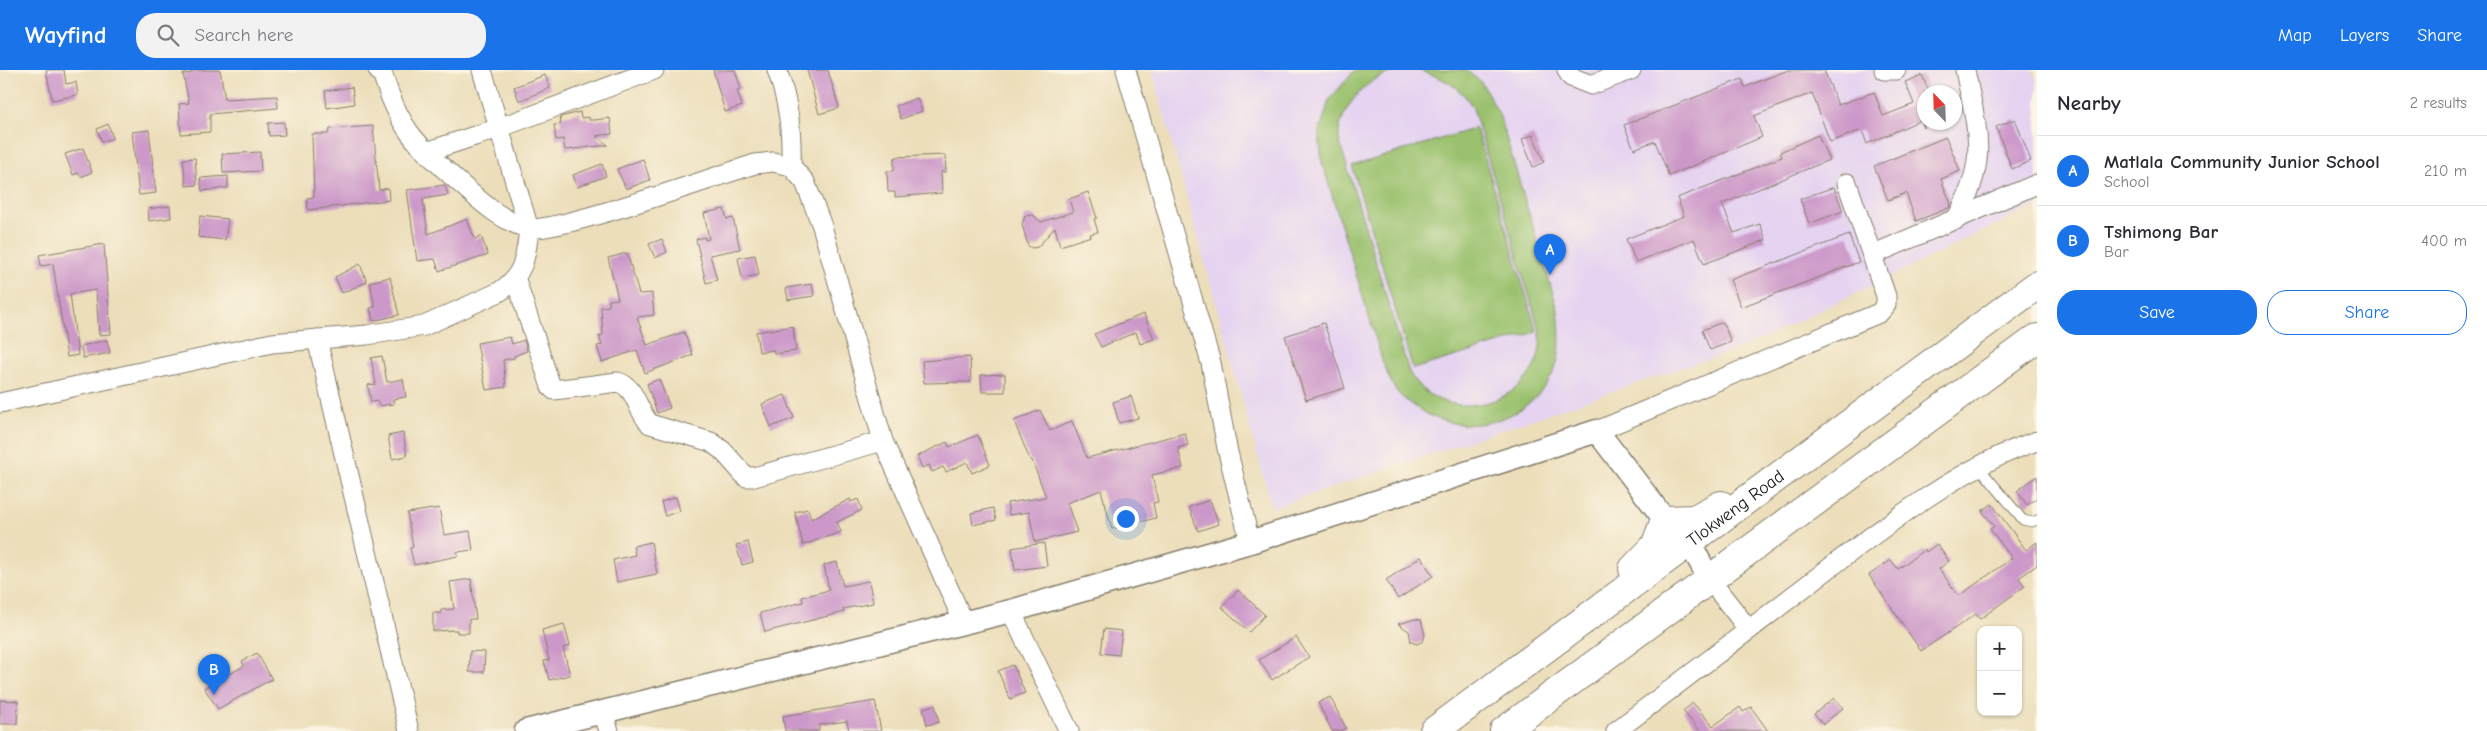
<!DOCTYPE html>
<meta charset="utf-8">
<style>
:root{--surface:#fff;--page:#f2f2f3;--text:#2b2b33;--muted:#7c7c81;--line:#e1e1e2;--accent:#1a73e8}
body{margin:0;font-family:"Comic Neue",sans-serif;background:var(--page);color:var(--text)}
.controls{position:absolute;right:15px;bottom:15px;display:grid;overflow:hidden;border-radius:10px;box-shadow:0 1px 4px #0004}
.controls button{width:45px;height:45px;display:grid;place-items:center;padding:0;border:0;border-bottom:1px solid var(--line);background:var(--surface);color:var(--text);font:25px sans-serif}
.compass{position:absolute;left:1917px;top:15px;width:45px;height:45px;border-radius:50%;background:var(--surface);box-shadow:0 1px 4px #0004;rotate:337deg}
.you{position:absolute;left:1125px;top:448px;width:18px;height:18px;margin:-12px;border:4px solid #fff;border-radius:50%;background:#1a73e8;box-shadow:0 0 0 8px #1a73e833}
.badge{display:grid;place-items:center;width:32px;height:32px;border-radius:50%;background:var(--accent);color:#fff;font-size:16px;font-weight:700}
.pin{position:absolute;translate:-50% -41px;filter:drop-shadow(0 1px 2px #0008)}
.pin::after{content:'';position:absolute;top:26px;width:18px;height:15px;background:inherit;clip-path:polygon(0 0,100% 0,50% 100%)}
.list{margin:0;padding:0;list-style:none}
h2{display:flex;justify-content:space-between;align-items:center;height:65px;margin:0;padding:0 20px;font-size:21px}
h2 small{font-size:16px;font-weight:400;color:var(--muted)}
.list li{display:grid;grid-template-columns:32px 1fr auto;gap:15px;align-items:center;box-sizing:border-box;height:70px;padding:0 20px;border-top:1px solid var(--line)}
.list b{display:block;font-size:19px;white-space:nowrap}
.list p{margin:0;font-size:16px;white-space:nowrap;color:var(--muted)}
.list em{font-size:16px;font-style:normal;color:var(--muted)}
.actions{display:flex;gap:10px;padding:15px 20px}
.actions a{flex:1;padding:11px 0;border:1px solid var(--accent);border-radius:20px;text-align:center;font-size:18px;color:var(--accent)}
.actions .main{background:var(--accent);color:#fff}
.icon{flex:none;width:28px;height:28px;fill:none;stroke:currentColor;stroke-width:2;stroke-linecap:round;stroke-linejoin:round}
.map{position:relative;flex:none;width:2037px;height:661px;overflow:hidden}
header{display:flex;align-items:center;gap:30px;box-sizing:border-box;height:70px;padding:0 25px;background:var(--accent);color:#fff}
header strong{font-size:24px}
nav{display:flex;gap:28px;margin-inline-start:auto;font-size:18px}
.search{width:350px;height:45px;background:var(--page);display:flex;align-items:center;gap:12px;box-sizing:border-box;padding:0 18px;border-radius:20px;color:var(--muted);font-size:19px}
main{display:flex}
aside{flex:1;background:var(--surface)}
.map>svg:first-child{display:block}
.built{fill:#e5d3f1;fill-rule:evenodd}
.green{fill:#9ac16d;stroke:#5b6e44;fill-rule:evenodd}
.building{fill:#cc98c9}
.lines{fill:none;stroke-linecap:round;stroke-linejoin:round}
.service-casing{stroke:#847d6b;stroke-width:11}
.minor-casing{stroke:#847d6b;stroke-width:21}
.tertiary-casing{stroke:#847d6b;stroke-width:25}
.primary-casing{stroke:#847d6b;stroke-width:30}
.service{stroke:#fff;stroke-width:9}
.minor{stroke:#fff;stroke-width:19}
.tertiary{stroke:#fff;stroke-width:22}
.primary{stroke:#fff;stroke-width:28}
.labels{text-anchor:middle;stroke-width:4;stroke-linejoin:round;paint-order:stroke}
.street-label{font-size:18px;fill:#1c1c1c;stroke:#fcf5e5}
</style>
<header>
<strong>Wayfind</strong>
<div class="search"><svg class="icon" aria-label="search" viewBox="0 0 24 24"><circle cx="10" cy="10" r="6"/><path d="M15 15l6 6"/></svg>Search here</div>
<nav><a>Map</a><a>Layers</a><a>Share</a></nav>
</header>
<main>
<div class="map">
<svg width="2037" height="661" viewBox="0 0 2037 661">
<rect width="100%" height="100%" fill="#fcf5e5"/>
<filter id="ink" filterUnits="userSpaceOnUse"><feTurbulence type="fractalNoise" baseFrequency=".02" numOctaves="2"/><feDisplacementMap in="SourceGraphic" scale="10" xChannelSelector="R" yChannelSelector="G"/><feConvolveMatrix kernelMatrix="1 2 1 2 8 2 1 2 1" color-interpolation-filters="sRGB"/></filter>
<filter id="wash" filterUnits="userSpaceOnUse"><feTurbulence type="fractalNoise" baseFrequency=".0096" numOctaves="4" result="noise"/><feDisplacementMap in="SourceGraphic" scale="20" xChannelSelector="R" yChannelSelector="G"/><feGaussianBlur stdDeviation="1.12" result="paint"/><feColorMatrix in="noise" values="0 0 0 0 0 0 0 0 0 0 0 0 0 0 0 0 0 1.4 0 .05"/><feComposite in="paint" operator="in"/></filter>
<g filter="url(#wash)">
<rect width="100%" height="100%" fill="#ecdeba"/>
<path class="built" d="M1152 0H2032L2037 10V135L1749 275 1272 438ZM1924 22H1954V52H1924Z"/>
<g class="green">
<path d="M1355 0H1466L1482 13 1499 44 1558 240C1560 262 1563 286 1551 307 1523 356 1457 370 1413 335 1408 332 1402 328 1398 323 1392 316 1388 305 1384 296L1322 92 1319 64 1329 30ZM1417 0C1441 7 1460 15 1473 38L1540 262C1548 332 1443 364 1409 302L1339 70C1337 42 1364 10 1390 3 1399 1 1409 1 1417 0Z"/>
<path d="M1476 58 1537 262 1413 299 1352 96Z"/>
</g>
<g id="blocks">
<g class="building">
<path d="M46 0H64L66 14 76 12 78 25 52 30Z"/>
<path d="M191 0H220L225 29 277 26 278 38 210 44V62L181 64 179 34 189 33 183 4 192 3Z"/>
<path d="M713 0H735L741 19 737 20 742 36 725 42Z"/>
<path d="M807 0H828L839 38 819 44Z"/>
<path d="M1788 0H1824L1838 35 1874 22 1883 46 1914 34 1905 12 1922 5 1929 22H1924V58L1921 50 1867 74 1862 60 1830 72 1812 23 1754 46 1762 67 1669 106 1655 71 1634 79 1624 55 1742 9 1745 17Z"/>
<path d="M545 5 550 18 519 31 514 17Z"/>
<path d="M352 17 354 34 327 38 325 21Z"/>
<path d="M917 28 922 41 901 49 896 36Z"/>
<path d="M580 42 581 48 589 47V50H595L610 48 612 64 596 66 608 75 565 80 563 69 556 70 554 55 561 54 560 47Z"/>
<path d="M2015 49 2031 91 2012 99 1996 57Z"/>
<path d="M284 52 285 65 269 66 268 53Z"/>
<path d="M108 54 113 68 102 72 97 59Z"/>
<path d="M373 56 379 120 388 118 389 130 308 140 307 128 314 127 312 64H328L330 59Z"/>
<path d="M149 60 156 123 139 125 132 62Z"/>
<path d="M1533 65 1544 92 1533 97 1522 69Z"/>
<path d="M1818 65 1829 90 1722 134 1734 163 1760 154 1766 170 1704 194 1694 169 1636 192 1626 169 1684 146 1677 128 1782 87 1780 82Z"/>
<path d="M1946 67 1960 101 1941 109 1951 134 1949 138 1916 151 1906 123 1888 130 1874 96Z"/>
<path d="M83 78 92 102 81 107 78 103 73 105 65 84Z"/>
<path d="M260 82 261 101 223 103 222 84Z"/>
<path d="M945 85 946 102H941L942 123 895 127V122H888L887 101H894V89L896 87Z"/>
<path d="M195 88 197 115 186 116 183 89Z"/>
<path d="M643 89 650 110 626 119 617 99Z"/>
<path d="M602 94 606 106 577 117 573 105Z"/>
<path d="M228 106V118L202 121 200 108Z"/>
<path d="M445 115 448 125 423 129 428 164 467 149 475 169 481 166 488 185 439 201 435 189 417 191 407 120Z"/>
<path d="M1834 117 1843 141 1809 154 1800 129Z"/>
<path d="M1088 122 1097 148 1094 149 1098 162 1090 164 1091 166 1060 176 1055 157 1038 177 1032 178 1028 176 1022 154 1025 146 1033 145 1041 152 1073 142 1069 129Z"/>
<path d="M170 136 171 148 149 151 148 139Z"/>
<path d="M724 139 727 149 733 148 740 179 710 185 717 210 706 213 696 169 705 167V170L709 169 704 143Z"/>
<path d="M200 146 228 149 225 170 198 167Z"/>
<path d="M1849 165 1859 192 1741 237 1730 210Z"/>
<path d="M662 169 667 182 655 188 649 174Z"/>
<path d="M104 174 111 264 99 265 96 220 70 224 78 285 67 287 53 194 41 196 39 185Z"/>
<path d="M627 183 639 224 652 223 654 245 637 247 647 275 684 262 693 285 645 303 637 280 602 292 597 276 602 275 599 266 603 265 601 237 609 236V230L618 229 608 188Z"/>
<path d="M755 185 759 205 742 208 738 188Z"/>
<path d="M360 194 367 212 342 223 335 207Z"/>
<path d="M390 207 399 245 373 251 370 238 375 237 370 212Z"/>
<path d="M812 214 814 226 788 230 786 218Z"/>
<path d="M1144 244 1154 269 1140 274 1136 262 1101 277 1094 264Z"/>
<path d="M1723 252 1731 272 1710 280 1702 260Z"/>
<path d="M1324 253 1345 318 1306 330 1285 266Z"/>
<path d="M793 256 796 281 774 284V280L759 282 756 262Z"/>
<path d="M510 267 512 274 524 270 527 281 514 286V288L503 290 506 317 486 320 477 273Z"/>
<path d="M107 270 110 283 83 288 81 276Z"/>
<path d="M382 286 387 312 403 309 406 327 393 329 394 334 379 336 378 331 371 332 368 315 376 314 371 288Z"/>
<path d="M970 287 971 312 924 313 922 291Z"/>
<path d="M1005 304V322H982L981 305Z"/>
<path d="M659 309 670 338 657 343 647 314Z"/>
<path d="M785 325 794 348 771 357 762 334Z"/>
<path d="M1131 326 1138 348 1119 353 1113 332Z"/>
<path d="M1040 340 1050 361 1072 351 1087 388 1185 363 1188 375 1178 378 1183 398 1152 405 1158 432 1153 433 1156 448 1112 459 1101 420 1067 433 1077 462 1035 472 1029 442 1009 445 1007 433 1046 427 1032 390H1030L1014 351Z"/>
<path d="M403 363 407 386 392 389 388 366Z"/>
<path d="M978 365 990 395 972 403 967 392 946 402 943 397 932 402 929 395 922 398 917 386 947 372 949 377Z"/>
<path d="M2037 406V428L2027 435 2017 421Z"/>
<path d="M676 427 680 441 665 446 661 432Z"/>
<path d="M850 429 851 432 858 429 862 440 837 452 841 462 803 475 795 442 808 439 811 449Z"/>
<path d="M1210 430 1219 454 1198 461 1189 437Z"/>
<path d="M1992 434 2026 480 2037 472V495L2019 508 2025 516 1980 549 1976 544 1921 581 1869 505 1891 490 1898 499 1925 479 1926 482 1937 474 1949 491 1939 499 1959 526 2012 488 1990 459 1994 456 1982 441Z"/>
<path d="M439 438 444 465 470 461 473 480 457 482 458 486 414 495 410 478 413 477 407 443Z"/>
<path d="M993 438 996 450 973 455 971 443Z"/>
<path d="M651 472 657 504 617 512 613 490 635 485 633 476Z"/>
<path d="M748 472 753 492 742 495 736 475Z"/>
<path d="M1044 473 1047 496 1015 500 1012 478Z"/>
<path d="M1421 487 1433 506 1398 529 1386 510Z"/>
<path d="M837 492 843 516 869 511 873 533 843 539 844 542 765 562 760 543 803 532 802 527 829 520 824 495Z"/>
<path d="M471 509 476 549H469V563H457V560L433 561V543H441V540L454 539 450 512Z"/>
<path d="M1238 520 1265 545 1249 562 1222 537Z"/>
<path d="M1415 549 1421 550 1425 565 1423 571 1417 574 1411 572 1409 561 1398 554Z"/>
<path d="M564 554 570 576 563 578 570 605 549 610 544 591 549 590 542 560Z"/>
<path d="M1104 559 1122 561 1119 585 1101 583Z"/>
<path d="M1296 567 1309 587 1272 610 1259 590Z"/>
<path d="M470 581 485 582 484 602H469Z"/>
<path d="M257 583 272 609 218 639 204 618 244 596 242 591Z"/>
<path d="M1013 595 1025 623 1010 629 998 601Z"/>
<path d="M1330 627 1346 658 1340 661H1332L1318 633Z"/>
<path d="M1834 628 1843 638 1823 654 1814 644Z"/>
<path d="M0 630 18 631 17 654H0Z"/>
<path d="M875 631 881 661H849L847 651 819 655V661H785L783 646Z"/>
<path d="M1693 633 1713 656 1740 637 1743 642 1751 637 1768 661H1700L1683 641Z"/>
<path d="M935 635 939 652 927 655 923 638Z"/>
</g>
</g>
</g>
<g filter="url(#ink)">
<use href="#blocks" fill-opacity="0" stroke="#847d6b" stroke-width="1"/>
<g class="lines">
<g class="service-casing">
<path id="service" d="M1979 397 2023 450 2032 452 2037 450"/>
</g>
<g class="minor-casing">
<g id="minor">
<path d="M378 0 383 6C400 58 413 71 453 107 475 126 498 150 527 158 552 165 720 105 755 94L773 92 791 96 805 112 822 156 883 371 964 553"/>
<path d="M777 0C789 34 792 61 791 96"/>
<path d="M1126 0 1211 293 1227 378 1250 472"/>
<path d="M1567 0 1571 7 1591 15 1631 0"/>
<path d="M1884 0H1896"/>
<path d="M426 82 499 58 654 0"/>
<path d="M1956 150C1989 88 1978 65 1965 0"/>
<path d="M1872 185 2037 114"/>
<path d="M516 210 551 317 554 320 618 312C636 317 637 341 650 354L711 372 723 381 746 407H754L883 371"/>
<path d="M317 269 409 661"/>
<path d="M0 333 272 273 367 265 424 256 499 222C524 206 526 187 529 159L482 0"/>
<path d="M1597 361 1879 243 1886 235V226L1847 113"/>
<path d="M1710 510 1749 560"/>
<path d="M1011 541 1069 661"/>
<path d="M603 642 609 661"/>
<path d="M1616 661C1683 610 1749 560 1815 509 1878 461 1962 395 2037 371"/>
</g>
</g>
<g class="tertiary-casing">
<path id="tertiary" d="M526 661 1011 541 1250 472 1597 361 1665 450 1689 472 1710 510"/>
</g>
<g class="primary-casing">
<g id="primary">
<path d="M1633 499 1655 476 1665 450 1694 449 1721 435"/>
<path id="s1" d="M1434 661 2037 215"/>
<path d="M1504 661 2037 268"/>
</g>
</g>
<use href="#service" class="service"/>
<use href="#minor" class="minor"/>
<use href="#tertiary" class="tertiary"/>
<use href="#primary" class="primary"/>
</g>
</g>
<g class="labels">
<g class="street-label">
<text dy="6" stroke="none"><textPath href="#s1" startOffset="375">Tlokweng Road</textPath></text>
</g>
</g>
</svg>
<div class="controls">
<button>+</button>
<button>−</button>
</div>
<svg class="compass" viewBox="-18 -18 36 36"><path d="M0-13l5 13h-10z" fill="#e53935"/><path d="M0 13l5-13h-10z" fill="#7c7c81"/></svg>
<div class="you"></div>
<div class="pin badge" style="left:1550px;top:205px">A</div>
<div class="pin badge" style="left:214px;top:625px">B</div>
</div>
<aside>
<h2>Nearby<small>2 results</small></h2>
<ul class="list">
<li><span class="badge">A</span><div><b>Matlala Community Junior School</b><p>School</p></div><em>210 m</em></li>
<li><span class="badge">B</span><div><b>Tshimong Bar</b><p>Bar</p></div><em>400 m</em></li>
</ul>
<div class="actions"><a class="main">Save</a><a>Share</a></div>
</aside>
</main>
